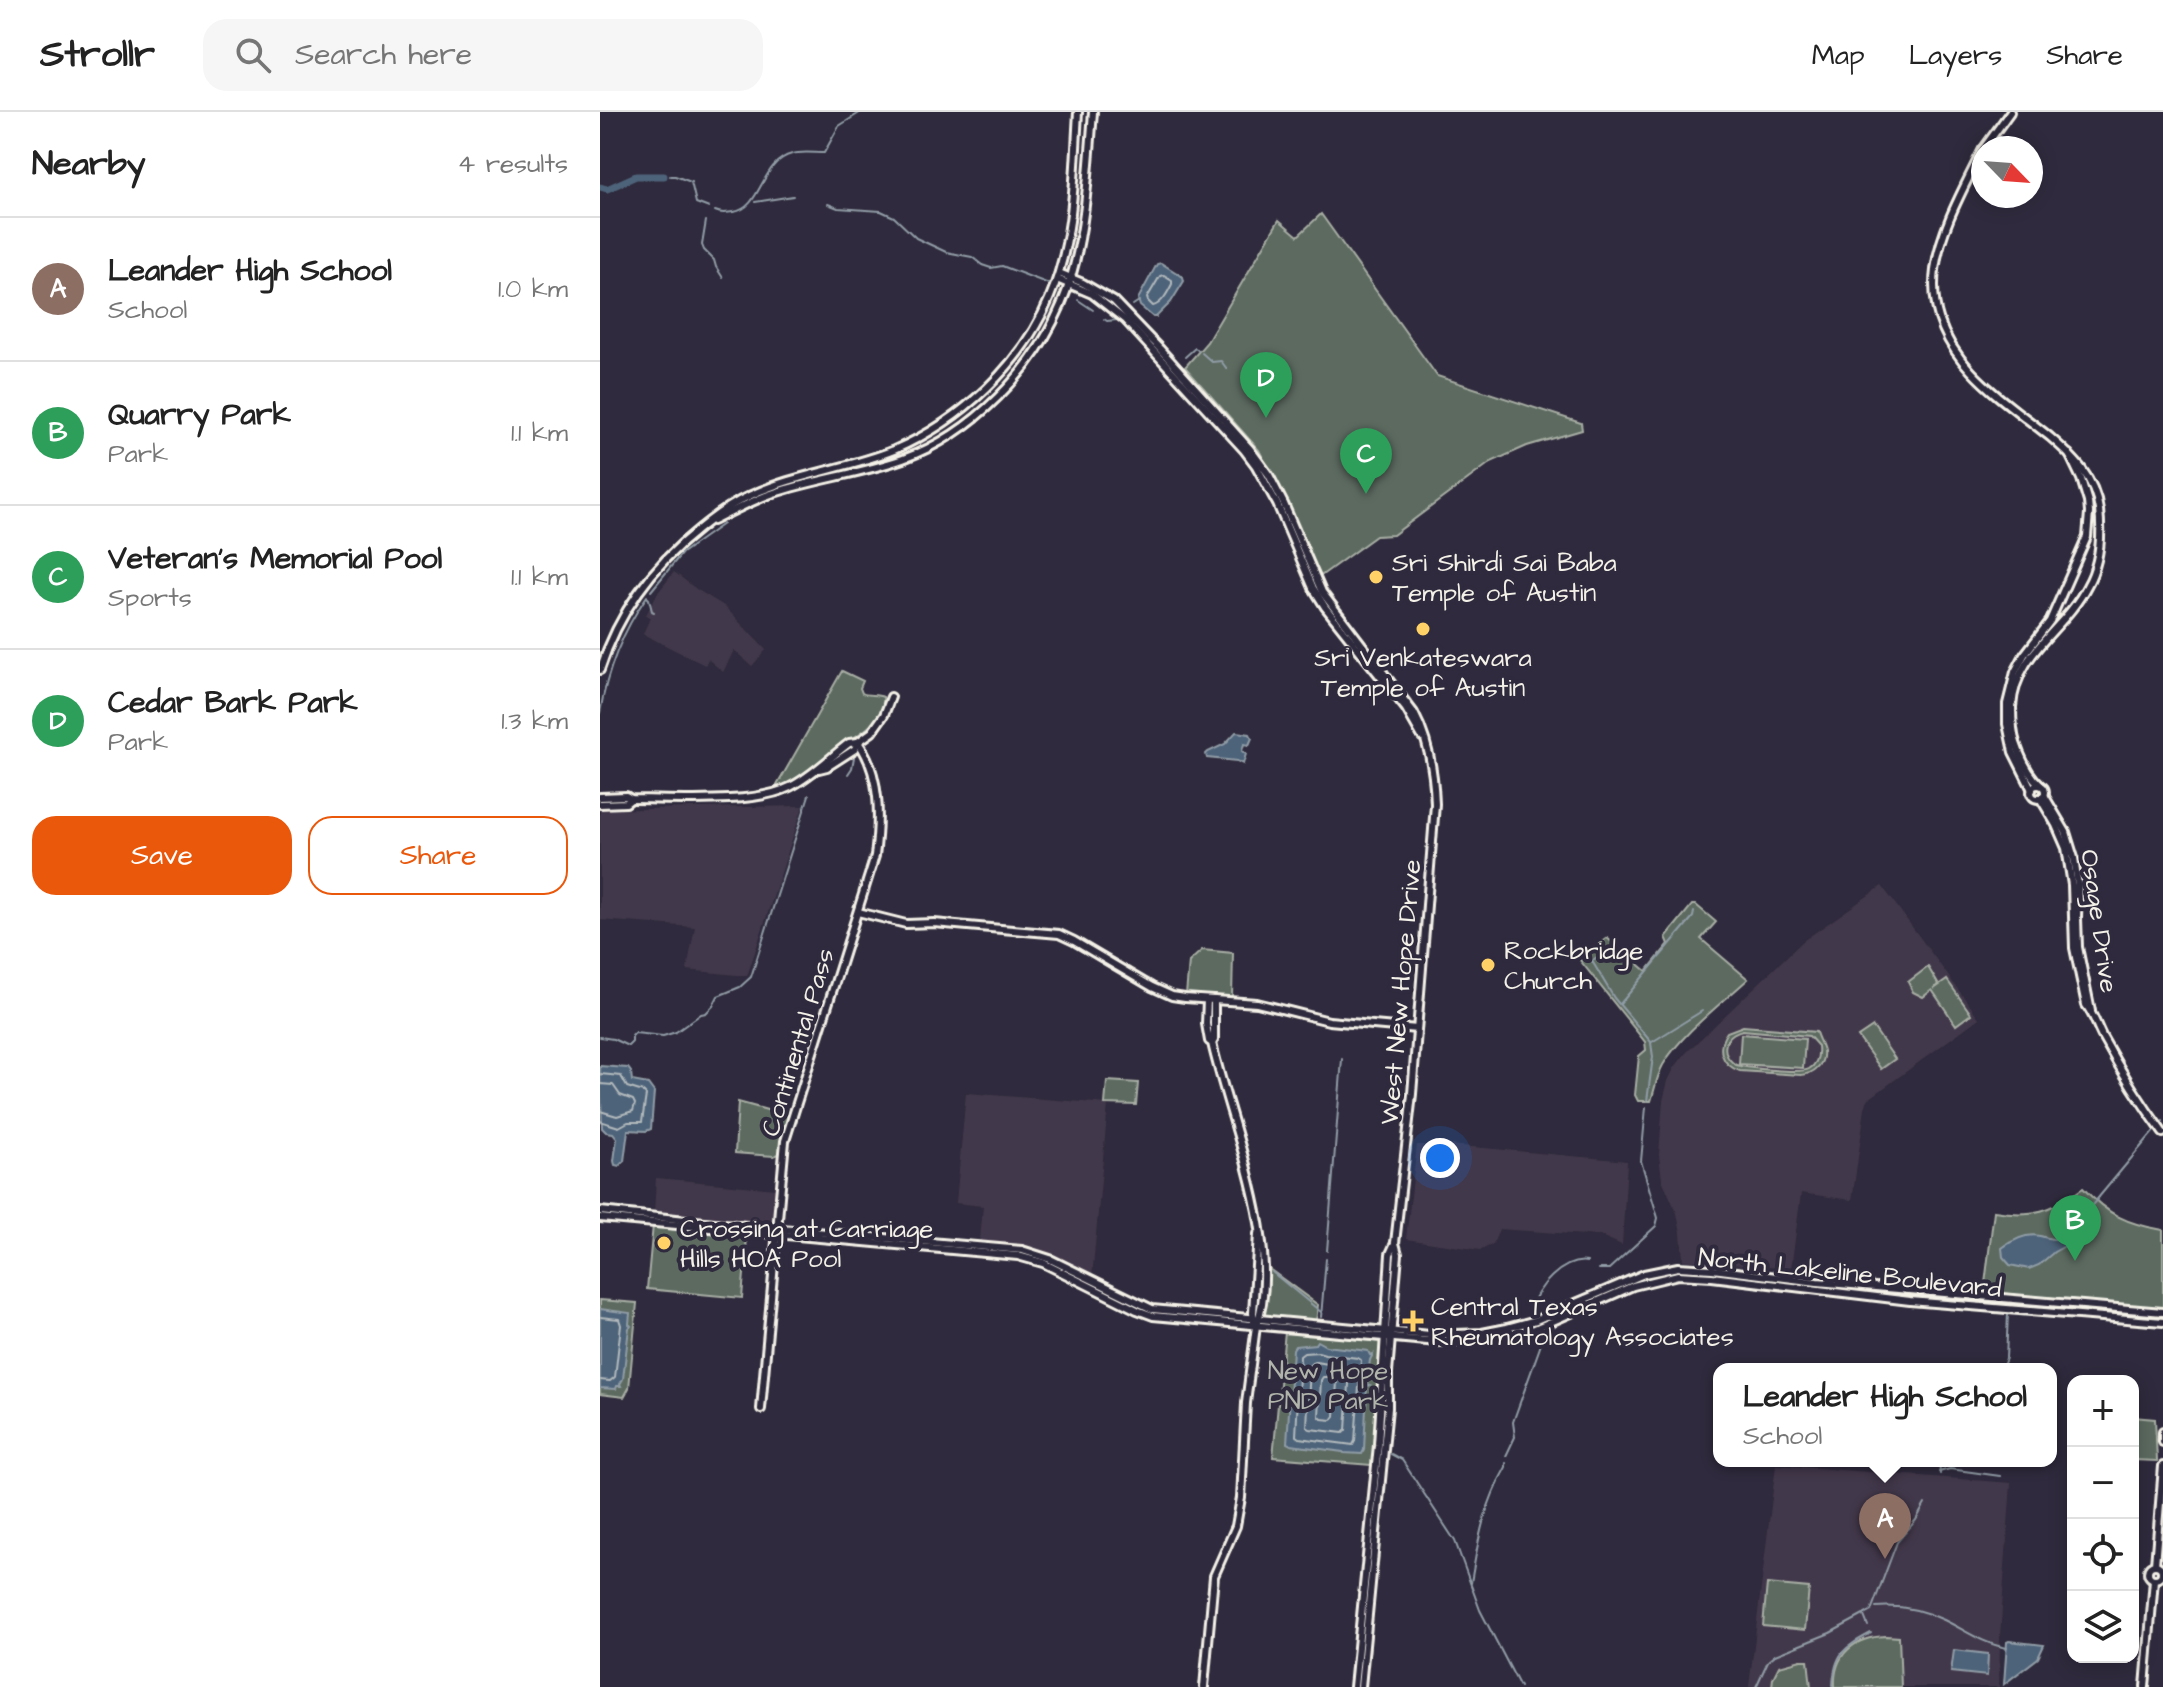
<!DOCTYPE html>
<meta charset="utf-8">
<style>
:root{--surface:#fff;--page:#f6f6f6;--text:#222;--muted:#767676;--line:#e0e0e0;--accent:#ea580c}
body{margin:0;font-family:"Architects Daughter",sans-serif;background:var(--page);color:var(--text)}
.controls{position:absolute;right:24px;bottom:24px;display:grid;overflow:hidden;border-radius:16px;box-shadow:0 4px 20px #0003}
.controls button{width:72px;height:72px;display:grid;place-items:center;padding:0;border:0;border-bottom:2px solid var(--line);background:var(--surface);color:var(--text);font:40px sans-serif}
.compass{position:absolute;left:1371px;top:24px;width:72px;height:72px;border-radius:50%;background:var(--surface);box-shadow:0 4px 20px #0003;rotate:115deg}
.you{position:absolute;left:840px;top:1046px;width:28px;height:28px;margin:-20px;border:6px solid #fff;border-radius:50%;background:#1a73e8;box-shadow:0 0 0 12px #1a73e833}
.badge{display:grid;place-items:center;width:52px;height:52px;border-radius:50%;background:var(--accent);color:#fff;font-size:26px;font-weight:700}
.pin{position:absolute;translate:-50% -66px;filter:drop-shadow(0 2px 4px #0008)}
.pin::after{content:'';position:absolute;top:42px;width:28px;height:24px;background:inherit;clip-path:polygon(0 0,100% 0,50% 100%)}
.popup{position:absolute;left:1113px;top:1251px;width:344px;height:104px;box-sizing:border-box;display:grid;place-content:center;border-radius:16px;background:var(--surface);filter:drop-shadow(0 2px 6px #0005);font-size:26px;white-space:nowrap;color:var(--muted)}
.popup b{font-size:30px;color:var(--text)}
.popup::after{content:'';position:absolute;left:50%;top:100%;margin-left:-16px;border:16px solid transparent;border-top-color:var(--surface)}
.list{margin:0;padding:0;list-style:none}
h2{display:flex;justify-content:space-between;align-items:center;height:104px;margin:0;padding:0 32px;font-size:34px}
h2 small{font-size:26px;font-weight:400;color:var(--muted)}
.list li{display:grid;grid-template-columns:52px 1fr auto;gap:24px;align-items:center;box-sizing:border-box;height:144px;padding:0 32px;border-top:2px solid var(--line)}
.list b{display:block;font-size:30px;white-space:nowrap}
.list p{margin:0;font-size:26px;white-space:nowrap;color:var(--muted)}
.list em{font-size:26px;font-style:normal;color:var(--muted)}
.actions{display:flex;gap:16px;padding:24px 32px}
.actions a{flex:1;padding:18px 0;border:2px solid var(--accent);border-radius:24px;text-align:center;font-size:28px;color:var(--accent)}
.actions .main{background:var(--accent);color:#fff}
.icon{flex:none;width:44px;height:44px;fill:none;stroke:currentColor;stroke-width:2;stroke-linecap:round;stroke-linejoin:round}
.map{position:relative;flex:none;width:1563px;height:1575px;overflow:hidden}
header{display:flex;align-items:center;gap:48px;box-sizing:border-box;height:112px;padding:0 40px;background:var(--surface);border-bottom:2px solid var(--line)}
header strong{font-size:38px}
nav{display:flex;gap:44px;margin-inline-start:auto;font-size:28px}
.search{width:560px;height:72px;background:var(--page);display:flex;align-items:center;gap:20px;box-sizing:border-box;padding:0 28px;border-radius:24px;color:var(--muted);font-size:30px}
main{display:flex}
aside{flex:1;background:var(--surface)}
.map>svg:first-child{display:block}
.built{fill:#43394c}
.green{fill:#5c6a60;stroke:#a8aea4;stroke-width:2;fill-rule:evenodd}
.water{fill:#4e647a;stroke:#909ca6;stroke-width:2}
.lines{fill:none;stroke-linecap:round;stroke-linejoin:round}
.shore{stroke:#b2b9bc;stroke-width:2}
.stream{stroke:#909ca6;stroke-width:2}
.river{stroke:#4e647a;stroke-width:7}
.secondary-casing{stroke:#f4f1e8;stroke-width:12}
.secondary{stroke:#2f2a3d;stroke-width:6}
.poi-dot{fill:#ffd166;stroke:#2f2a3d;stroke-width:3}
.labels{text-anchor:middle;stroke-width:8;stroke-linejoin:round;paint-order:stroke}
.poi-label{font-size:26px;fill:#f4f1e8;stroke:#2f2a3d;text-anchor:start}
.street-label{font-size:26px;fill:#f4f1e8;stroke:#2f2a3d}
.park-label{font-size:26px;fill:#b0b4ab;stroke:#2f2a3d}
</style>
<header>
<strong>Strollr</strong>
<div class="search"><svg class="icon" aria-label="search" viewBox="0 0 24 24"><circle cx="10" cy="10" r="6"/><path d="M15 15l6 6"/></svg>Search here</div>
<nav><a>Map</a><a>Layers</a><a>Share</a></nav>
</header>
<main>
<aside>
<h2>Nearby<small>4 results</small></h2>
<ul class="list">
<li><span class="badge" style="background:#8d6e63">A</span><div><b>Leander High School</b><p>School</p></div><em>1.0 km</em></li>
<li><span class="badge" style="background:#2e9e5b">B</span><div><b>Quarry Park</b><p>Park</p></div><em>1.1 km</em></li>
<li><span class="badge" style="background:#2e9e5b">C</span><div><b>Veteran's Memorial Pool</b><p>Sports</p></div><em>1.1 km</em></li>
<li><span class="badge" style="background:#2e9e5b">D</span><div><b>Cedar Bark Park</b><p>Park</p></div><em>1.3 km</em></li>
</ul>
<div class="actions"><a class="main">Save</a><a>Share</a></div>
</aside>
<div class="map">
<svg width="1563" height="1575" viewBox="0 0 1563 1575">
<rect width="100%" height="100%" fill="#2f2a3d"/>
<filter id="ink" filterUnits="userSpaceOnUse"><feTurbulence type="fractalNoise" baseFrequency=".0125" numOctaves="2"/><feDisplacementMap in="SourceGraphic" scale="16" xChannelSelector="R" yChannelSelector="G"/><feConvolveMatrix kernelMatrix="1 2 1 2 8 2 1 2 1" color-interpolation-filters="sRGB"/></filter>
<g filter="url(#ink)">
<g class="built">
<path d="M74 460 96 477 124 494 166 538 152 554 134 538 123 560 108 547 105 553 43 522 50 506 46 503 57 482Z"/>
<path d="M203 694 147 864 87 858 95 815 0 808V698Z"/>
<path d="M1282 774 1379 906 1266 989 1252 1088 1201 1081 1191 1157 1083 1148 1081 1120 1077 1101 1062 1067 1059 1043 1063 989 1068 969 1075 955 1086 941 1203 829Z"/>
<path d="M366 981 508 992 492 1165 423 1135 380 1129 383 1094 356 1091Z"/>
<path d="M817 1033H850L1027 1049 1022 1133 1001 1124 899 1117 893 1132 881 1138 806 1127Z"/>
<path d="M56 1066 175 1077 171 1113 54 1103Z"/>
<path d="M1176 1353 1411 1371 1400 1523 1399 1575H1149Z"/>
</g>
<g class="green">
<path d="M721 102 837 264 981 311 982 318 927 334 891 350 793 423 776 424 718 466 692 402 659 338 585 255 607 230 679 108 698 124Z"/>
<path d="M242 559 263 569 260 576 262 581C267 584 276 582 283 585 284 593 281 601 275 608 268 618 255 624 245 632 223 649 201 666 175 677Z"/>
<path d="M1092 793H1096L1116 810 1101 827 1148 867C1122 891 1080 923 1063 953 1057 964 1055 976 1051 989H1038L1035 983 1039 944 1046 938 1045 930 979 847 1007 826 1047 859 1069 832 1066 825Z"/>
<path d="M602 838 633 841 632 885 586 883 589 850Z"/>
<path d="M1328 855 1338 872 1334 877 1347 868 1371 902 1356 913 1332 878 1323 885 1313 880 1308 870Z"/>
<path d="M1143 914 1216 920C1217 925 1222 933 1223 939 1225 953 1213 962 1201 963L1140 959C1121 953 1116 936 1127 920ZM1143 918 1209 924 1218 934C1219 943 1218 952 1209 957 1200 962 1148 956 1136 953 1119 942 1123 922 1143 918Z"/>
<path d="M1273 915 1295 947 1281 957 1258 925Z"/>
<path d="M1141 922 1205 927 1203 956 1139 952Z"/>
<path d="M507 969 538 971 536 993 505 992Z"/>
<path d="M138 990 189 1004 179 1042 174 1044 135 1041Z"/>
<path d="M1483 1076C1508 1103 1527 1112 1563 1118V1196L1384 1180 1394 1099C1433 1106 1451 1099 1483 1076Z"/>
<path d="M53 1113 147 1125 142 1186 47 1177Z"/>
<path d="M665 1154 718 1193 716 1210 662 1204Z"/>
<path d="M0 1188 37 1191 29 1276 24 1285 0 1282Z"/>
<path d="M685 1219 779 1230 781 1232 772 1351 771 1353 673 1345Z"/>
<path d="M1533 1305 1555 1307 1557 1349 1533 1348Z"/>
<path d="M1167 1472 1209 1476 1205 1518 1163 1514Z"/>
<path d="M1286 1524 1299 1525 1301 1575H1235C1233 1542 1255 1525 1286 1524Z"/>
<path d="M1201 1548H1208L1211 1575H1172L1173 1566 1179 1554Z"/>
</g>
<g class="water">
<path d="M561 151 583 165 584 169 571 190 556 205H553L540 194 538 187 557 152Z"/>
<path d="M636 620 650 622 652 626 649 633 644 632 642 639 646 642 643 652 637 649 607 646 606 642 608 640 625 632Z"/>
<path d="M0 954 28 956 31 960 32 969 48 972 54 980 51 1017 46 1019 28 1018 24 1049 19 1054 15 1053 14 1049 17 1026 13 1021 6 1020 2 1016Z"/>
<path d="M1473 1116 1475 1119 1469 1130 1463 1135 1454 1140 1439 1153 1429 1157 1410 1153 1403 1145 1402 1136C1414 1127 1426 1121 1440 1124 1448 1126 1452 1128 1460 1127L1469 1118Z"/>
<path d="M0 1197 30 1201 29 1212 31 1214 29 1216 23 1267 20 1272 21 1274H17L16 1277 0 1276Z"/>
<path d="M717 1229 726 1234 768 1239 770 1243 773 1242 770 1248 767 1272 770 1273 767 1275 764 1338 762 1342 744 1341 743 1340 691 1333 687 1331 693 1237 695 1234 715 1232Z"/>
<path d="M1409 1529 1444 1533 1438 1546 1404 1572 1407 1530Z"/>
<path d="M1354 1538 1388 1542 1387 1564 1351 1560Z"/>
</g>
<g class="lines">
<g class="shore">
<path d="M564 163 572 168V172C568 180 562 192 553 194L548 189 547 186 560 164Z"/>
<path d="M0 962 21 964 27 975 43 980 46 983 42 1010H28L19 1015 0 1009"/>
<path d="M0 972 13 973 20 983 33 988 35 992 33 999 17 1004 0 999"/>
<path d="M0 1205 19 1207 21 1213 15 1265 10 1269 0 1268"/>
<path d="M718 1240 725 1242 758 1246 761 1248 755 1329 753 1333 699 1326 696 1324 700 1244 704 1241Z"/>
<path d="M716 1250 747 1255 750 1257 746 1318 743 1321 710 1317 707 1315 710 1253 712 1251Z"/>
<path d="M723 1265H734L737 1269 735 1304 732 1308 722 1307 719 1304 721 1268Z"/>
</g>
<g class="stream">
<path d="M70 64H75L91 70 96 91 109 96"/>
<path d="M155 90 193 84"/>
<path d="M228 92 238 96 281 99 294 105 316 126 346 140 372 145 382 153 391 156 402 154 449 172"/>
<path d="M115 99C122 102 126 101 133 100 162 97 160 50 192 42 201 39 214 41 224 41L239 14 261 0"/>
<path d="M106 109 102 133 104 138 114 148 116 155 123 166"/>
<path d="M478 188 493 198"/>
<path d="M533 193 539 189"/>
<path d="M504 207 507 209 517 208"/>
<path d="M602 241 612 250 621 249 627 257"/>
<path d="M585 245 595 236 599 239"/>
<path d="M51 479 82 441 123 412"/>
<path d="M47 485 49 487 52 499 54 500"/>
<path d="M0 601C7 558 22 520 47 484"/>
<path d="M248 662 252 656 254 645"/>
<path d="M1003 834 1005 838 992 849 1014 886 1051 930"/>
<path d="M1020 892 1093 805 1094 800"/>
<path d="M0 925 13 927 28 934 32 930V924L35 921 63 924 76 920 101 902 106 901 113 894 118 884 140 875 151 865 209 683"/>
<path d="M1052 930 1102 899"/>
<path d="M1047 989 1053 945 1051 931"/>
<path d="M1561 1011 1563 1009"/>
<path d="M1473 1116 1554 1019"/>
<path d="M727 1139 742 947"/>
<path d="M999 1157H1009L1056 1114 1058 1106 1041 1049 1046 995"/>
<path d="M672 1160 721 1200"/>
<path d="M931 1198C935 1176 964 1146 987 1150"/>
<path d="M721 1205 726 1147"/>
<path d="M1402 1257 1406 1246 1408 1202"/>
<path d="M791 1342 802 1348 855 1429 880 1498 920 1575"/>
<path d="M906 1344 915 1325 913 1310 940 1235 939 1224"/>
<path d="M1339 1349 1340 1362"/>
<path d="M1339 1360 1350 1357 1400 1364"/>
<path d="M871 1471C878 1428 884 1393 906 1355V1351"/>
<path d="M1276 1495C1299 1493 1323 1498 1344 1508 1365 1518 1383 1532 1407 1536"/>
<path d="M1264 1504 1268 1514"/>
<path d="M1156 1575 1168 1549 1175 1543 1230 1521 1271 1499 1297 1430 1316 1408 1325 1392"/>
<path d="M1233 1575C1234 1541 1245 1535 1271 1521"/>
</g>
<path class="river" d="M0 75 7 77 36 64H64"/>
<g class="secondary-casing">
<g id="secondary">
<path d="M1384 36 1410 0"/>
<path d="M1383 37C1345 114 1301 183 1371 259 1394 284 1424 304 1450 325 1473 345 1495 365 1499 398 1502 424 1500 451 1487 474 1464 519 1416 539 1412 595 1412 607 1412 619 1416 631 1421 646 1428 662 1440 673"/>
<path d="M459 161 483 171 514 189 560 237 650 337 669 363 684 392 722 480 814 601C829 629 834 660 835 692L812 982 795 1131 790 1142 778 1333 754 1575"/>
<path d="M457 167 492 182 525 208 644 338 656 354 677 392 713 476 725 495 806 597 822 625"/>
<path d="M113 409C133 399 153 388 174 381 216 367 260 362 303 347 339 334 371 312 398 285 484 200 484 113 493 0"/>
<path d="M0 558C18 502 52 454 99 417 115 404 131 392 149 384 195 362 247 357 294 338 361 309 422 253 450 185 475 126 474 62 478 0"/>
<path d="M219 657 227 655 255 637 258 630 272 620 284 603 291 585"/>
<circle cx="1438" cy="680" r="7"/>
<path d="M1432 678 1413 640 1407 612V592L1415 560 1424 543 1450 509 1487 425 1489 401 1488 390 1481 367 1469 342"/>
<path d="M1444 683 1466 720 1474 746 1478 773 1477 806 1478 835 1491 899"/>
<path d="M0 685 26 684 31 687C73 687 154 693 190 675 212 664 229 646 249 631L258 630"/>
<path d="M1440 686 1456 713 1466 736 1472 773 1474 836 1486 893C1494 903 1497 915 1503 926 1521 959 1541 991 1563 1021"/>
<path d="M0 692 26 691 31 687"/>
<path d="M258 800 306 812 334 811 459 822 474 829 552 875 572 884 585 886 657 891 729 909 817 917"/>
<path d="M612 931 614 928V888"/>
<path d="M0 1099 124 1112 422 1138 450 1147 552 1197 830 1223 882 1221 907 1216 936 1208 1044 1162 1078 1155 1112 1157 1217 1170 1563 1200"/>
<path d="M0 1106 418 1144 443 1151 537 1198 553 1204 838 1230 883 1228 930 1219 1033 1174 1078 1163 1112 1165 1310 1189 1563 1210"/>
<path d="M654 1210 653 1201 658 1122"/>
<path d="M161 1297 185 1029 275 744C280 706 281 662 258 630"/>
<path d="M1563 1320V1330"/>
<circle cx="1555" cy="1460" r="7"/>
<path d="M1555 1453 1563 1354"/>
<path d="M604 1575 614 1464 636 1414 641 1386 646 1291 656 1214C685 1140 629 1008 612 931L609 929 606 912 607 888"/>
<path d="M761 1575 788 1296V1261L798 1142 795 1131"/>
<path d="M1545 1575 1554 1467"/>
</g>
</g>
<use href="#secondary" class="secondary"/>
</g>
</g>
<g class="poi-dot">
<circle cx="776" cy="465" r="8"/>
<circle cx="823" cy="517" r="8"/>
<circle cx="888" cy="853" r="8"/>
<circle cx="64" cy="1131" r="8"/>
<path d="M809 1197h8v8h8v8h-8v8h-8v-8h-8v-8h8z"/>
</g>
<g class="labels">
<g class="poi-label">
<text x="792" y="459">Sri Shirdi Sai Baba<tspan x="792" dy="30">Temple of Austin</tspan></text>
<text x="823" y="554" text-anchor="middle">Sri Venkateswara<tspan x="823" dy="30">Temple of Austin</tspan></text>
<text x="904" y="847">Rockbridge<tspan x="904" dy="30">Church</tspan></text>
<text x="80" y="1125">Crossing at Carriage<tspan x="80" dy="30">Hills HOA Pool</tspan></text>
<text x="831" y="1203">Central Texas<tspan x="831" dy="30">Rheumatology Associates</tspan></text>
</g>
<g class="street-label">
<text transform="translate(1500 809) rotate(82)" y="9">Osage Drive</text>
<text transform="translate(800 880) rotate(-85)" y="9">West New Hope Drive</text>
<text transform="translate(197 930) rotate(-73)" y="9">Continental Pass</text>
<text transform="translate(1250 1160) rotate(6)" y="9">North Lakeline Boulevard</text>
</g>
<g class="park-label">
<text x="728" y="1267">New Hope<tspan x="728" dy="30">PND Park</tspan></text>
</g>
</g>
</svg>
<div class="controls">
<button>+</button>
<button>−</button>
<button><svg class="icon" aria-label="locate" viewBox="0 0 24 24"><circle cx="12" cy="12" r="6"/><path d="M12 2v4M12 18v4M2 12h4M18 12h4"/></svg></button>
<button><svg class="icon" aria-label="layers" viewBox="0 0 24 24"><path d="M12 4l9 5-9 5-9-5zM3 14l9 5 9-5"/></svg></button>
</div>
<svg class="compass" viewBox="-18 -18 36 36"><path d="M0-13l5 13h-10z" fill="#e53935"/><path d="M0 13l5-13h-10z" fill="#767676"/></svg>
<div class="you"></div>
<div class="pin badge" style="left:1285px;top:1447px;background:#8d6e63">A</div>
<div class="popup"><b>Leander High School</b>School</div>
<div class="pin badge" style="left:1475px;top:1149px;background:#2e9e5b">B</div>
<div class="pin badge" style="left:766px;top:382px;background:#2e9e5b">C</div>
<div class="pin badge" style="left:666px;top:306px;background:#2e9e5b">D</div>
</div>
</main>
